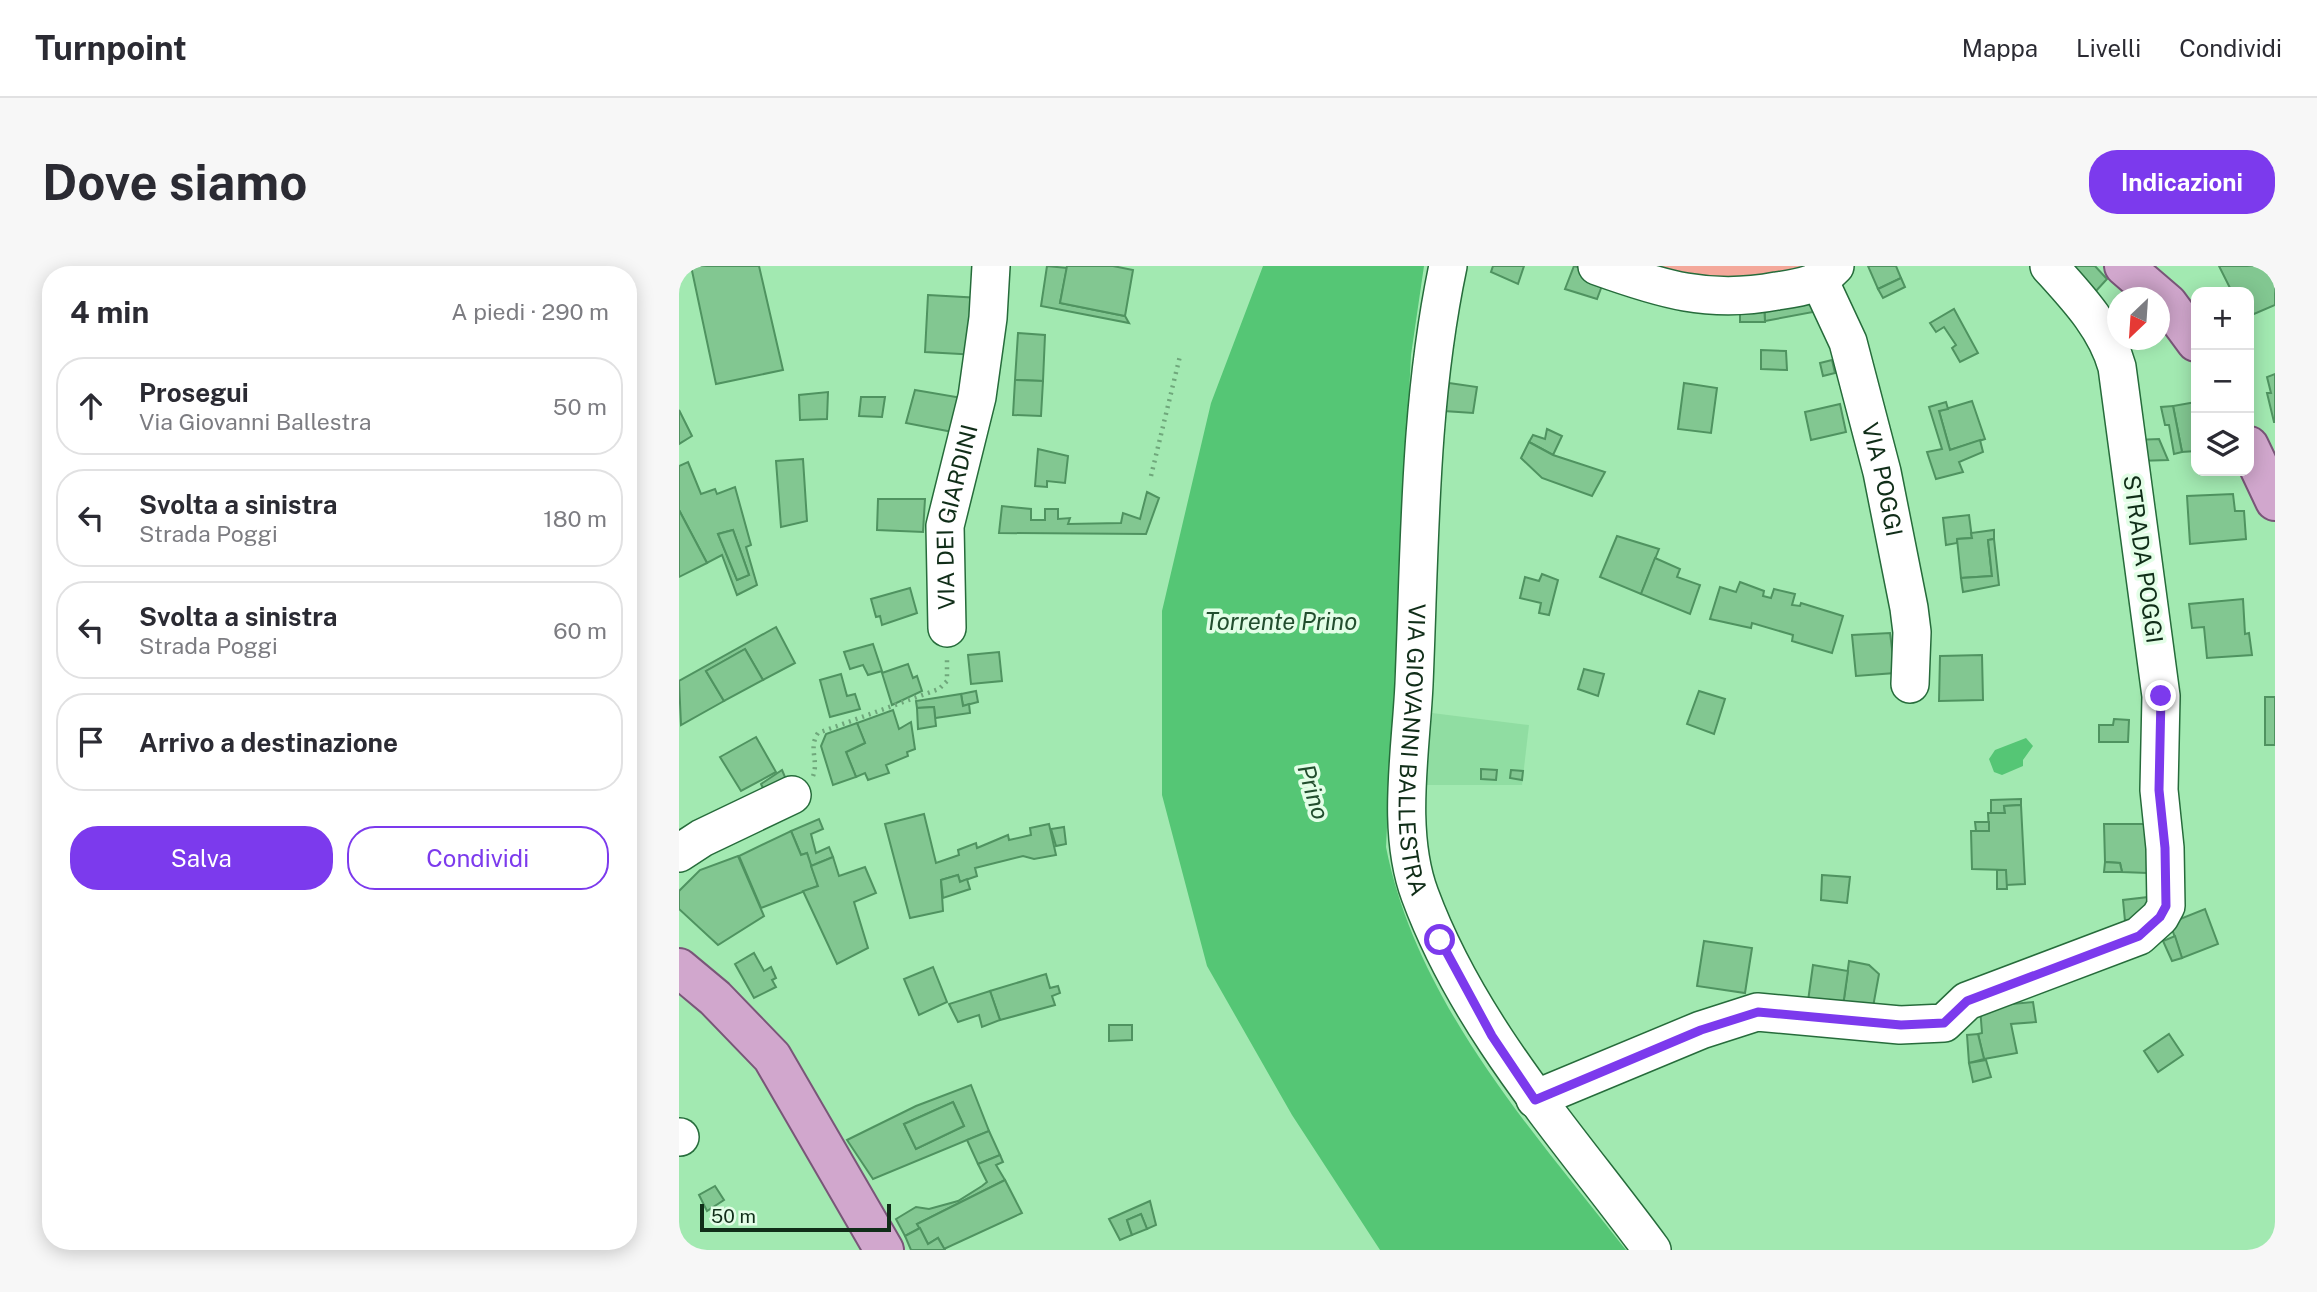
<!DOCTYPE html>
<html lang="it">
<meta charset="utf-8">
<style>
:root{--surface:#fff;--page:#f7f7f7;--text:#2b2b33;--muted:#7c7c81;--line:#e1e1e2;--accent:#7c3aed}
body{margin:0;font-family:"Public Sans",sans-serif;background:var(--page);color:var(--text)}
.controls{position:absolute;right:21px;top:21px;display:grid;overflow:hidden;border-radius:14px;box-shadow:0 4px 18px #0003}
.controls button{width:63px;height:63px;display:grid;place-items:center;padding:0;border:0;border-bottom:2px solid var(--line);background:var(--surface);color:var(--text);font:35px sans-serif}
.compass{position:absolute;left:1428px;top:21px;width:63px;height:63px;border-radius:50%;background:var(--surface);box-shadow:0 4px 18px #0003;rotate:205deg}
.scale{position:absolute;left:21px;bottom:18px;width:191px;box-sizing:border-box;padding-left:7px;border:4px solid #102d18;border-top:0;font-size:19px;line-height:24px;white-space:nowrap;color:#102d18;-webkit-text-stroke:5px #e3fee7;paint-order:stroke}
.stop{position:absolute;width:21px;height:21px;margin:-16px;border:5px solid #7c3aed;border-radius:50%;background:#fff}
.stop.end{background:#7c3aed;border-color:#fff;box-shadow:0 2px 7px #0008}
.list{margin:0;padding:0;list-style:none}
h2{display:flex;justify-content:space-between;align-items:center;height:91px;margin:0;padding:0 28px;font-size:30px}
h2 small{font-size:23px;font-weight:400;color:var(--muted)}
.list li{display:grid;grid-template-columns:46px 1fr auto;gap:21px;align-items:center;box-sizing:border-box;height:98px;margin:0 14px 14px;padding:0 14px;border:2px solid var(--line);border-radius:28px}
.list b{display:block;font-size:26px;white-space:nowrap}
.list p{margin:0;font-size:23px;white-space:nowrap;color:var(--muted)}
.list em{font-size:23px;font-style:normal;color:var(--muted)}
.actions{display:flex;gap:14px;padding:21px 28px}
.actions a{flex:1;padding:16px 0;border:2px solid var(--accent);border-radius:28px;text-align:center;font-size:24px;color:var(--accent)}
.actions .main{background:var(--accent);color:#fff}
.icon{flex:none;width:38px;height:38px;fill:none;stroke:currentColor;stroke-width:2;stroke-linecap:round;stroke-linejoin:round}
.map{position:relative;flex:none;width:1596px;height:984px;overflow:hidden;border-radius:28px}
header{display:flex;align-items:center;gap:42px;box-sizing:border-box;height:98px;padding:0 35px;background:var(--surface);border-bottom:2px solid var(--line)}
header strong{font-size:33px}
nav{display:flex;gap:38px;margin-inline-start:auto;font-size:24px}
.intro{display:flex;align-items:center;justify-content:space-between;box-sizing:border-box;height:168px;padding:0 42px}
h1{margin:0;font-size:49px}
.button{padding:18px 32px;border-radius:28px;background:var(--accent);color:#fff;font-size:24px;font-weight:700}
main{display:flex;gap:42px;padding:0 42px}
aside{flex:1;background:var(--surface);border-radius:28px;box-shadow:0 4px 18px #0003}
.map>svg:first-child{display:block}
.built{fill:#90dda2}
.green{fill:#f4a89a}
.water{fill:#55c675}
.building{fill:#82c791;stroke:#4f9360;stroke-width:2;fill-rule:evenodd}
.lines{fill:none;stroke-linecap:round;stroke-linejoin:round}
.minor-casing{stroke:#266c3b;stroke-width:40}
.major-casing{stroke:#795678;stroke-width:42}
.path{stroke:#6fa77b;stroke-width:4.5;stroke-dasharray:2 5;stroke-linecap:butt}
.minor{stroke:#fff;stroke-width:37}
.major{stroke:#d1a7cd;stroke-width:38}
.route{stroke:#7c3aed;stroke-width:9}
.labels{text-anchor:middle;stroke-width:7;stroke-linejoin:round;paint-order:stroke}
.street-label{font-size:23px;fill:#102d18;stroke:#e3fee7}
.water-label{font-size:24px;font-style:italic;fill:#224e2e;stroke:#e3fee7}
</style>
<header>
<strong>Turnpoint</strong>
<nav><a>Mappa</a><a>Livelli</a><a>Condividi</a></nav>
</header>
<div class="intro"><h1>Dove siamo</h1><a class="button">Indicazioni</a></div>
<main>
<aside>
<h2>4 min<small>A piedi · 290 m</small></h2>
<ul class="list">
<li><svg class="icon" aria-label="ahead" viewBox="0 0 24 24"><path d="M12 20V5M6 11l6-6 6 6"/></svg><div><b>Prosegui</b><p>Via Giovanni Ballestra</p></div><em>50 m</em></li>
<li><svg class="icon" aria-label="left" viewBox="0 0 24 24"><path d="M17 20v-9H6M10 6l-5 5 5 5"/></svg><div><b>Svolta a sinistra</b><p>Strada Poggi</p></div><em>180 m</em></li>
<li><svg class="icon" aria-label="left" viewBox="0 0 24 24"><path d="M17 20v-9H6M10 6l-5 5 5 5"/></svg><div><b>Svolta a sinistra</b><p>Strada Poggi</p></div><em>60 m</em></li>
<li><svg class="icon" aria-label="arrive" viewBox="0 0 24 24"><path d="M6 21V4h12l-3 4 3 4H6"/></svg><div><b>Arrivo a destinazione</b></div></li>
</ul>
<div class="actions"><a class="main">Salva</a><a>Condividi</a></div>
</aside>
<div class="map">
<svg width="1596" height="984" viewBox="0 0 1596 984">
<rect width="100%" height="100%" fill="#a2e9b1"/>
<path class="built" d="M745 446 850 459 843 519H744Z"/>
<path class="green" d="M970 0H1148L1080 24Z"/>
<g class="water">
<path d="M584 0H745L732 89 707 581C738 737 852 863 947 984H701L613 849 528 700 483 529V345L532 137Z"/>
<path d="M1347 472 1354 480 1344 494V500L1323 509 1315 506 1310 493 1316 484Z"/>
</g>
<g class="building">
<path d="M12 0H80L104 104 37 118Z"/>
<path d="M368 0 388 2 381 37 446 50 450 57 362 40Z"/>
<path d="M388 0H434L454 4 446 50 381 37Z"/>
<path d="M814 0H845L839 18 812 6Z"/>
<path d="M895 0 927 9 918 33 886 23Z"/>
<path d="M1189 0H1217L1222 12 1199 23Z"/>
<path d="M1394 0H1416L1428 13 1417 25Z"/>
<path d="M1540 0H1588L1596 16V39L1575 48 1570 41V26H1553Z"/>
<path d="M1222 12 1226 21 1204 32 1199 23Z"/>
<path d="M1130 26 1134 46 1086 55 1085 37Z"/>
<path d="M249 29 302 32 299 89 246 86Z"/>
<path d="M1085 37 1086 56H1061V39Z"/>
<path d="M1275 43 1299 87 1281 96 1273 82 1277 79 1265 61 1257 66 1251 57Z"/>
<path d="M339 67 366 69 364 115 336 114Z"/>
<path d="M1082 84 1107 85 1108 104 1082 103Z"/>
<path d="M1153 94 1156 107 1144 110 1141 97Z"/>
<path d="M1596 108V156H1595L1588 127H1592L1588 111Z"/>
<path d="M336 114 364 115 362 150 334 149Z"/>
<path d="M770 117 798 121 794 147 765 145Z"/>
<path d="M1005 117 1038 122 1032 167 999 163Z"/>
<path d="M236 124 289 133 284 168 227 157Z"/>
<path d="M149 126 148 153 121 154 120 129Z"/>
<path d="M182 131H206L203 151 180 150Z"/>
<path d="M1293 135 1306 173 1271 184 1260 145Z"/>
<path d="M1267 136 1269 143 1260 145 1271 184 1301 174 1304 186 1280 196 1284 206 1257 213 1248 186 1263 183 1250 141Z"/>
<path d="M1517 136V185L1503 186 1494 140Z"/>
<path d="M1161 138 1167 166 1132 174 1126 146Z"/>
<path d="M1494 140 1503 186 1495 188 1490 159H1486L1482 141Z"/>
<path d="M0 144 13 170 0 178Z"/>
<path d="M868 163 883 170 874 189 850 176 854 169 866 173Z"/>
<path d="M1480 173 1489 194 1459 195 1457 174Z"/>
<path d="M850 176 874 189 926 206 913 230 863 212 842 192Z"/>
<path d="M359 183 389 190 386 217 368 215V221L356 220Z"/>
<path d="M124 193 128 255 102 261 97 195Z"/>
<path d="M9 196 22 228 36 223 38 228 56 221 72 279 67 281 78 319 58 329 43 289 28 297 0 244V200ZM54 264 70 309 58 314 39 268Z"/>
<path d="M468 226 480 232 467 268 320 267 323 240 352 243V254H366V243H379V253L391 252 389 258 442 257 444 247 461 253Z"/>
<path d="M1554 228 1556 245H1565L1567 273 1511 278 1508 230Z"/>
<path d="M199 233H246L244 266 198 264Z"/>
<path d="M0 244 28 297 0 311Z"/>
<path d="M1290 249 1293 272 1278 273V277L1267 279 1264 252Z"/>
<path d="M54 264 70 309 58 314 39 268Z"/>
<path d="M1315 264V273L1309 274 1313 310 1282 312 1278 273 1293 272 1292 267Z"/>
<path d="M938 270 980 283 962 328 921 311Z"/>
<path d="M1315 273 1320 319 1284 326 1282 312 1313 310 1309 274Z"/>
<path d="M976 292 1001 303 998 311 1021 319 1011 348 962 328Z"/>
<path d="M863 308 879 314 870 349 860 347 862 337 841 332 846 311 860 315Z"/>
<path d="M1061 316 1085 325 1084 330 1092 332 1095 323 1116 328 1113 339 1121 340 1122 337 1164 350 1153 387 1113 375 1114 369 1073 357 1072 362 1031 353 1041 321 1057 326Z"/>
<path d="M231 322 238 347 203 359 201 350 197 351 192 333Z"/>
<path d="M1564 333 1566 368 1570 367 1573 389 1528 392 1525 361 1513 362 1510 338Z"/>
<path d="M97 361 116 397 84 414 66 383 27 405 45 435 2 459 0 415Z"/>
<path d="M1211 367 1216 407 1177 410 1173 369Z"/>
<path d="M194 378 203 405 189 409 184 399 171 403 165 386Z"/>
<path d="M66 383 84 414 45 435 27 405Z"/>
<path d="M320 386 323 415 292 418 289 389Z"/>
<path d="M1303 389 1304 434 1260 435 1261 390Z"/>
<path d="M229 398 234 412 238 410 243 425 213 439 203 407Z"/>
<path d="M905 403 925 408 919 430 899 423Z"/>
<path d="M162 408 168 430 176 428 181 443 151 451 141 414Z"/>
<path d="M297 425 299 436 284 440 282 428Z"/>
<path d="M1020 425 1046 433 1035 468 1008 458Z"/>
<path d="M282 428 284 440 290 438 291 447 256 452 255 441 238 442 237 435Z"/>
<rect x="1586" y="431" width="10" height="48"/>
<path d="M255 441 257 460 239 463 238 442Z"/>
<path d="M214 444 220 463 232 456 236 483 228 486 229 490 207 499 210 507 189 514 186 507 177 511 167 486 186 477 178 457Z"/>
<path d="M1435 453 1450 454 1449 476H1420V459H1434Z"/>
<path d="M178 457 186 477 167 486 177 511 154 519 142 480 147 468Z"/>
<path d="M77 471 97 506 62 525 41 491Z"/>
<path d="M802 503 818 504 817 514 802 513Z"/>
<path d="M103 504 112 525 90 534 82 518Z"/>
<path d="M832 504 844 505 843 514 831 512Z"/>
<path d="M1342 533V539L1325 540 1326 547H1312V534Z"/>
<path d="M1342 539 1346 618 1327 619V604L1293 603 1292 565H1310L1309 547H1326L1325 540Z"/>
<path d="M245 548 257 597 280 589 279 584 297 577 298 582 329 569 330 574 352 569 351 562 370 558 377 589 355 593 344 590 296 602 298 610 281 616 279 609 262 614 264 645 231 652 206 558Z"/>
<path d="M140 553 144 563 132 568 137 587 150 581 154 591 132 600 128 587 122 589 112 565Z"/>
<path d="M1296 556H1310V565H1297Z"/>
<path d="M1425 558H1468V607L1443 606 1441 597 1426 596Z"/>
<path d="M385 561 387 578 377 580 372 563Z"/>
<path d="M112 565 122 589 128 587 139 620 82 642 60 590Z"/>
<path d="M59 590 85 650 39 679 0 643V625L21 604Z"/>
<path d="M154 591 160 610 186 601 197 627 175 636 189 682 158 698 124 625 139 620 132 600Z"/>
<path d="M1426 596 1441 597 1443 606H1425Z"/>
<path d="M1318 604H1327L1328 623H1318Z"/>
<path d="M279 609 281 616 288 613 291 623 264 632 262 614Z"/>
<path d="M1143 609 1171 611 1168 637 1142 634Z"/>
<path d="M1478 630 1468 651 1446 655 1444 634Z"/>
<path d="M1526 643 1539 678 1503 692 1491 657Z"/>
<path d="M1496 670 1503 692 1493 695 1484 675Z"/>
<path d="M1025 675 1073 682 1066 727 1018 720Z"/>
<path d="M75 687 85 705 92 701 97 712 93 714 97 721 75 732 56 698Z"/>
<path d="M1170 695 1190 699 1200 708 1194 741 1164 740Z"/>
<path d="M1134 699 1169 705 1164 740 1129 735Z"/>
<path d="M254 701 268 736 240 749 225 713Z"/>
<path d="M367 708 371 722 379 720 381 727 373 730 376 739 321 754 311 725Z"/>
<path d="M311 725 321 754 303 761 300 749 279 756 270 738Z"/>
<path d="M1354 736 1357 756 1332 758 1338 787 1305 793 1299 768 1303 767 1301 741Z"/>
<path d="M430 759H453V774L430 775Z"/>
<path d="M1299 768 1305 793 1290 797 1288 769Z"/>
<path d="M1490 768 1504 789 1479 806 1465 785Z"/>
<path d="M1307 794 1312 811 1294 816 1290 797Z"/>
<path d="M292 819 310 865 194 913 168 874 237 840ZM274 836 285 860 237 883 225 858Z"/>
<path d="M274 836 285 860 237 883 225 858Z"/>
<path d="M310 865 321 889 299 898 288 874Z"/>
<path d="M321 889 324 896 317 899 326 914 238 958 241 962 226 970 217 953 237 941 250 943 279 935 303 920 308 916 299 898Z"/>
<path d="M326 914 343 947 265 983 259 972 249 978 238 958Z"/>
<path d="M36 920 45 934 28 945 20 929Z"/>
<path d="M471 935 477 959 468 963 462 948 448 954 453 969 441 974 430 953Z"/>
<path d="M462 948 468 963 453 969 448 954Z"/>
<path d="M241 962 249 978 259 972 266 984H232L226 970Z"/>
</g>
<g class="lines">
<g class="minor-casing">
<g id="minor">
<path id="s1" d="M769 0C740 137 741 279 735 418 732 485 717 565 741 629 791 764 889 870 973 984"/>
<path d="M918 0C982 23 1030 38 1098 25 1125 21 1137 20 1156 0"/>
<path id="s2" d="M1141 16 1169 76 1203 206 1230 342 1233 366 1231 418"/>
<path id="s3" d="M268 362 266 260 298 131 309 52 312 0"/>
<path d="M0 587 23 572 113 529"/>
<path d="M856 833 1022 764 1078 746 1221 759 1265 757 1288 735 1460 670 1481 651 1487 640 1486 582 1480 524 1482 430 1438 101C1427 61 1398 31 1370 0"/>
<path d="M0 871H1"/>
</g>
</g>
<g class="major-casing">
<g id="major">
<path d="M1445 0 1489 38 1517 76"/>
<path d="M1570 180 1596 235"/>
<path d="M0 702 36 732 93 791 205 984"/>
</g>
</g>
<g class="path">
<path d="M472 210 501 90"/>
<path d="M134 510C140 495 129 482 139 467L260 423 268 415V390"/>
</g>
<use href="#minor" class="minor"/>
<use href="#major" class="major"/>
</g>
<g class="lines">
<path class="route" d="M761 674 813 770 856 834 1022 764 1079 746 1222 759 1265 757 1288 735 1460 670 1481 651 1487 640 1486 582 1480 524 1482 430"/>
</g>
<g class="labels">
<g class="street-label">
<text dy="8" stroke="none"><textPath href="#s2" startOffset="208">VIA POGGI</textPath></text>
<text dy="8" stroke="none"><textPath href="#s3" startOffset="112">VIA DEI GIARDINI</textPath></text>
<text transform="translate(1464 293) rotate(82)" y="8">STRADA POGGI</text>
<text dy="8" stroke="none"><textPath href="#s1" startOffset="486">VIA GIOVANNI BALLESTRA</textPath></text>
</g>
<g class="water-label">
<text x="602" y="364">Torrente Prino</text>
<text transform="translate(634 526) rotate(73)" y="8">Prino</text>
</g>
</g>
</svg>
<div class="controls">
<button>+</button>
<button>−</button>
<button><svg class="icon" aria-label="layers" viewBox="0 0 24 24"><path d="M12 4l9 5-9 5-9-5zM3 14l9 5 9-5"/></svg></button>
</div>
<svg class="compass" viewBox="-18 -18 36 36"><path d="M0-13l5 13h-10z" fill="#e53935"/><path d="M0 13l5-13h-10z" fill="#7c7c81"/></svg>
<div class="scale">50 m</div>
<div class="stop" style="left:761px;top:674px"></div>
<div class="stop end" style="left:1482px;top:430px"></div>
</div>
</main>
